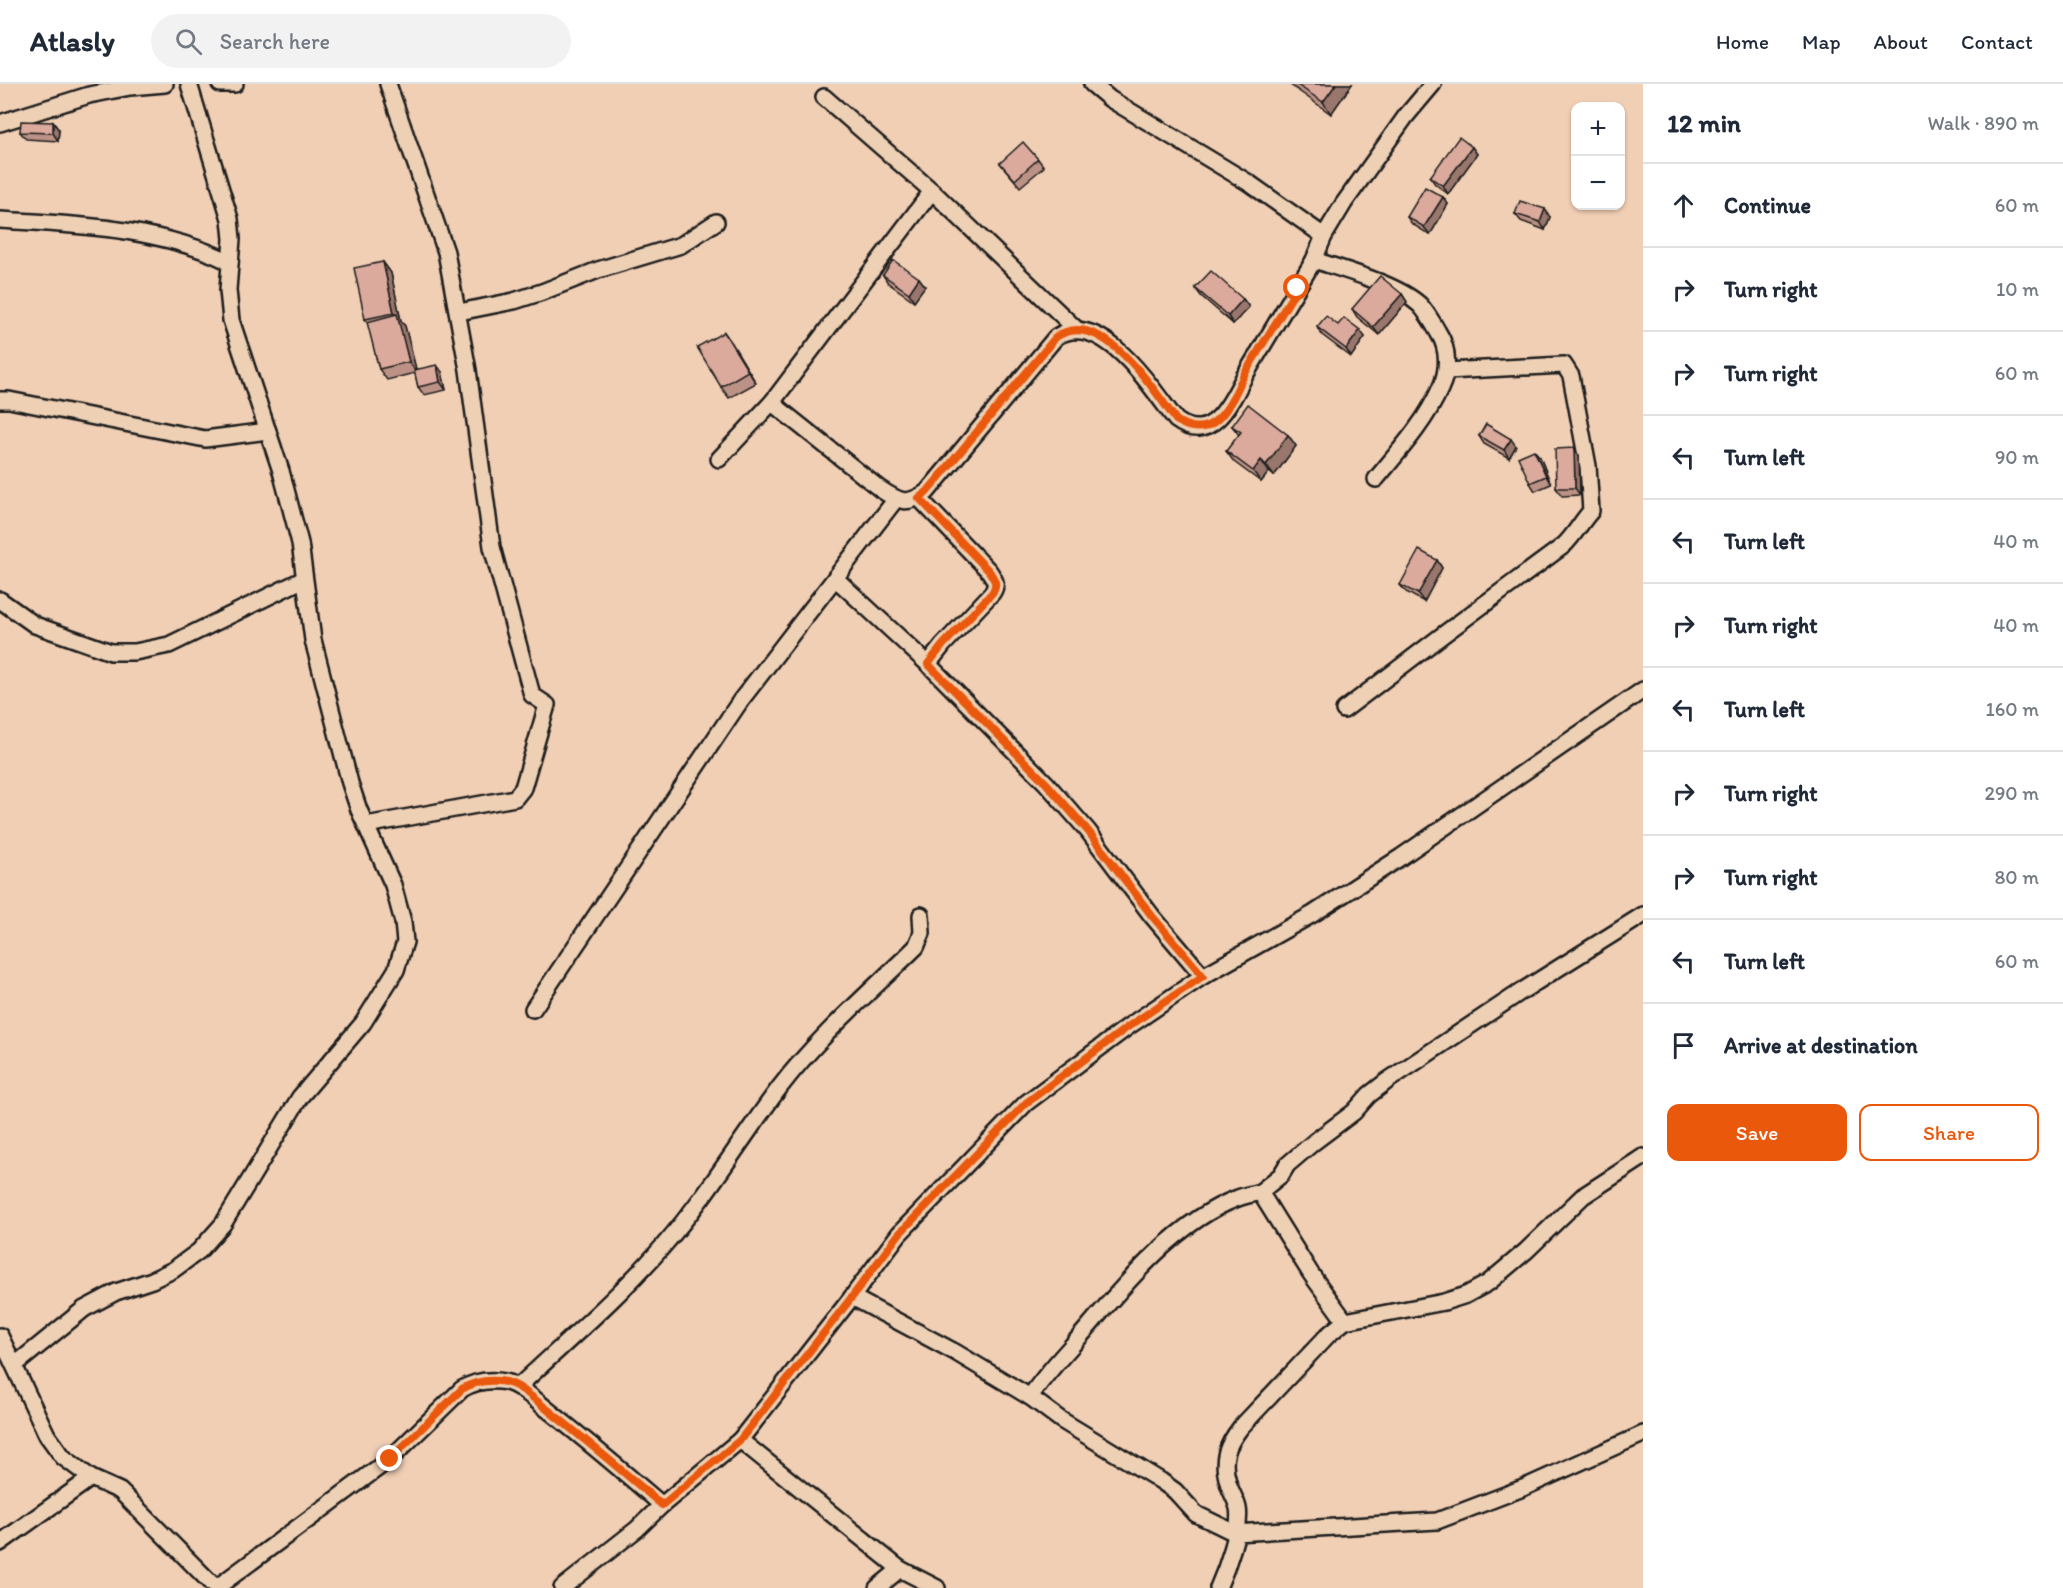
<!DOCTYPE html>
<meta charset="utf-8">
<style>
:root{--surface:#fff;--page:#f2f2f3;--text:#1f2937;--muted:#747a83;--line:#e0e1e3;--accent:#ea580c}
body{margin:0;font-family:Itim,sans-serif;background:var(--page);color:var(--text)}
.controls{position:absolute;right:18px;top:18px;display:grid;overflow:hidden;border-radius:12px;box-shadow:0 2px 4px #0004}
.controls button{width:54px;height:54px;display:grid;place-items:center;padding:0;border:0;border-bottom:2px solid var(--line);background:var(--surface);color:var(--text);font:30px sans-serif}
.stop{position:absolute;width:18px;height:18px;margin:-14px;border:4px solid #ea580c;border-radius:50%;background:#fff}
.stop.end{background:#ea580c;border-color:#fff;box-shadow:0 2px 6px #0008}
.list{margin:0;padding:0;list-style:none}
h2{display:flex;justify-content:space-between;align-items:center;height:78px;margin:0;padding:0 24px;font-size:26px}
h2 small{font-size:20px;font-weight:400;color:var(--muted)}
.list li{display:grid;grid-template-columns:39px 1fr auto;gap:18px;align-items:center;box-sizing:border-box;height:84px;padding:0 24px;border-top:2px solid var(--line)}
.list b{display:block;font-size:22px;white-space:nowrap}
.list em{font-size:20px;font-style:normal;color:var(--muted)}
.actions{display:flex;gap:12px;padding:18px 24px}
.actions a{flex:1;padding:14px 0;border:2px solid var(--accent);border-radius:12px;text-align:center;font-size:21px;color:var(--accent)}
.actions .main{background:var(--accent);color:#fff}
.icon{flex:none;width:33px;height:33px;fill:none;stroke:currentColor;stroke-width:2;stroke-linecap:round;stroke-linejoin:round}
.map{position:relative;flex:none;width:1643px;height:1504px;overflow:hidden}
header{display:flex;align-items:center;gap:36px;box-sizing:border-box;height:84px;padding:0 30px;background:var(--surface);border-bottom:2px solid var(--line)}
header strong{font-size:28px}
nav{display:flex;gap:33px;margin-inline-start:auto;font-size:21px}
.search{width:420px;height:54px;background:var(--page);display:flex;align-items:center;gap:15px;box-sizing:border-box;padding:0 21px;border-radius:33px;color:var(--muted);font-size:22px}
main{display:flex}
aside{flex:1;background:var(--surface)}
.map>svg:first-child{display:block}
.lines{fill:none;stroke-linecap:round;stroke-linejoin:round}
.minor-casing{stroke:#1c1c1c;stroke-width:20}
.minor{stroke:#eed1b5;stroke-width:15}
.wall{fill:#bc9286;stroke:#1c1c1c;stroke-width:1.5}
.shaded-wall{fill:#99776d;stroke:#1c1c1c;stroke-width:1.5}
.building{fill:#dbaa9c;stroke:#1c1c1c;stroke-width:1.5}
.route{stroke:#ea580c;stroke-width:8}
</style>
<header>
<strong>Atlasly</strong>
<div class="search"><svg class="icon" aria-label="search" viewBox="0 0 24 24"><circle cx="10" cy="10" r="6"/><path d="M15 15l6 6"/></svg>Search here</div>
<nav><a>Home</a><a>Map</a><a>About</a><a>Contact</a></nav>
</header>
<main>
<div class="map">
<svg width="1643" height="1504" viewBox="0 0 1643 1504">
<rect width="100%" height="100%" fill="#f1cfb5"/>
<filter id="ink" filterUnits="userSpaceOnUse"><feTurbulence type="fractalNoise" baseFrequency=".0167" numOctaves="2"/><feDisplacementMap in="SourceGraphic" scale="12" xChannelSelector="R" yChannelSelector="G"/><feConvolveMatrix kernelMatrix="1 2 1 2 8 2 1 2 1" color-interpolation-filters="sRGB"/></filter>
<g filter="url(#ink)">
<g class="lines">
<g class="minor-casing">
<g id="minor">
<path d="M220 0H235"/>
<path d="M1092 0 1110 15 1249 99 1324 152"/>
<path d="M824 13 932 107 1076 245"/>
<path d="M0 39 89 11 130 3 165 0"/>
<path d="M0 136C77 141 159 143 230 178"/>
<path d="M1314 176C1344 186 1397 200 1420 221 1427 229 1433 239 1438 248 1449 265 1449 286 1440 305 1425 339 1399 367 1376 395"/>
<path d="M459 228 514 217 542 208 598 186 681 161 716 138"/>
<path d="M0 316H9L205 355 268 347"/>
<path d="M773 317 777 323 880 405C900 418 906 422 927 408L1056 253C1101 223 1152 305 1176 336 1211 362 1231 319 1244 293L1314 176 1324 152 1344 119 1406 32 1433 0"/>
<path d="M719 375 773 317 932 107"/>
<path d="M919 414 989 487C995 496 998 500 992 509L943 561 928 580 1046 699 1088 747 1152 832 1203 892"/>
<path d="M835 494 928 580"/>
<path d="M0 516 35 541 111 568H135L169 561 304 495"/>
<path d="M1344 626 1444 550 1563 462C1574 452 1581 438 1591 427L1588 382 1571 292 1564 281 1446 287"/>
<path d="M366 741 515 714 523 704 547 621 532 611 492 463 468 286 446 168 388 0"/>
<path d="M533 925 741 616 896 415"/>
<path d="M852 1213 955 1268 1030 1313C1047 1287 1069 1266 1089 1242 1128 1196 1180 1135 1238 1114 1245 1111 1253 1110 1260 1108"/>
<path d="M1345 1237 1311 1190 1260 1108 1281 1091 1287 1081 1314 1058 1354 1028 1369 1011 1387 997 1522 907 1643 831"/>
<path d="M0 1252 47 1351 63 1373 91 1394 120 1407 216 1504"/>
<path d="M15 1281 84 1225 116 1208 152 1196 173 1186 199 1167 223 1140 300 1013 363 939 396 886 405 858 403 838 393 801 359 726 350 699 313 556 300 459 281 387 231 236 228 206 232 155 230 135 189 0"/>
<path d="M518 1303C567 1257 620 1212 664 1161 707 1112 741 1055 780 1003 819 952 870 908 916 863L922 849 921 831"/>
<path d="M1030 1313 1061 1336 1161 1397 1175 1407 1196 1430 1235 1449 1437 1437 1523 1404 1643 1350"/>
<path d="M740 1356 900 1485 937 1504"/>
<path d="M0 1459 91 1394"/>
<path d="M216 1504 390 1375 462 1305C475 1297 490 1295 506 1298 522 1302 536 1317 548 1326 587 1357 625 1389 662 1421"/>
<path d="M562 1504 637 1445 662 1421 740 1356 852 1213 899 1150 1026 1019 1129 942 1203 892 1313 830 1401 773 1643 606"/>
<path d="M877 1504 900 1485"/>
<path d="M1218 1504C1226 1486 1242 1443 1238 1424 1236 1415 1230 1407 1228 1398 1221 1375 1227 1361 1241 1343L1328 1251 1345 1237 1444 1218 1466 1211 1488 1199 1526 1167 1583 1112 1643 1073"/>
</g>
</g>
<use href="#minor" class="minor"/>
</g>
<g class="wall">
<path d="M1289 0H1352L1331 30Z"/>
<path d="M53 38 59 46 58 57 26 55 20 48Z"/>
<path d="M1472 63 1477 70 1448 110 1435 100 1430 93Z"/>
<path d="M1038 75 1044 83 1020 103 1000 79Z"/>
<path d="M1443 113 1448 120 1430 151 1412 140 1407 133Z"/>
<path d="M1515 130 1550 133 1545 146 1521 137Z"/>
<path d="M383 178 391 189 401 237 405 242 416 285 442 288 446 306 424 311 418 303 415 289 387 296 379 285 368 239 365 235Z"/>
<path d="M883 191 919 194 925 202 914 217 888 199Z"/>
<path d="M1195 204 1243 215 1249 223 1233 240 1201 212Z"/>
<path d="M1402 210 1407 218 1379 251 1357 233 1352 225Z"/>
<path d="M1338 241 1365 253 1351 273 1322 251 1317 243Z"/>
<path d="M724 248 756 299 729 314 721 303Z"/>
<path d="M1232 342 1288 351 1296 362 1274 392 1269 388 1261 398 1234 378 1226 367 1239 351Z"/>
<path d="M1479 352 1516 362 1509 374 1484 360Z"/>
<path d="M1579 372 1580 411 1562 412 1556 404Z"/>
<path d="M1540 373 1551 400 1535 407 1530 399Z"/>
<path d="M1437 476 1442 484 1424 518 1406 508 1400 501Z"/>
</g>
<g class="shaded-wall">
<path d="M1336 0H1352L1331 30 1323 18Z"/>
<path d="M53 38 59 46 58 57 53 49Z"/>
<path d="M1472 63 1477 70 1448 110 1443 102Z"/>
<path d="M1443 113 1448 120 1430 151 1424 143Z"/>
<path d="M1545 125 1550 133 1545 146 1540 138Z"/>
<path d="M383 178 391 189 401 237 405 242 417 289 409 278 397 234 394 229Z"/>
<path d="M919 194 925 202 914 217 909 209Z"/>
<path d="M1402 210 1407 218 1379 251 1373 243Z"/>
<path d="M1243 215 1249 223 1233 240 1228 232Z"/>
<path d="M1360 246 1365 253 1351 273 1346 265Z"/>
<path d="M724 248 732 259 756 299 748 287Z"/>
<path d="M437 281 442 288 446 306 440 298Z"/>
<path d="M1288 351 1296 362 1274 392 1266 381Z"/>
<path d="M1511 355 1516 362 1509 374 1504 366Z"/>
<path d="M1574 364 1579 372 1580 411 1575 404Z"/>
<path d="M1534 366 1540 373 1551 400 1546 392Z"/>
<path d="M1261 376 1269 388 1261 398 1253 387Z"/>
<path d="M1437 476 1442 484 1424 518 1418 510Z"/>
</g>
<g class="building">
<path d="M1296 0H1336L1323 18Z"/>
<path d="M21 37 53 38V49L20 48Z"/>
<path d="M1459 53 1472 63 1443 102 1430 93Z"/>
<path d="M1023 58 1038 75 1015 96 1000 79Z"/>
<path d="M1425 103 1443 113 1424 143 1407 133Z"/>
<path d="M1520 117 1545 125 1540 138 1515 130Z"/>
<path d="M893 176 919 194 909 209 883 191Z"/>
<path d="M383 178 394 229 365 235 354 184Z"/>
<path d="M1211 187 1243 215 1228 232 1195 204Z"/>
<path d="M1380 192 1402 210 1373 243 1352 225Z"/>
<path d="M397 230 409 278 379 285 367 238Z"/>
<path d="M1326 232 1338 241 1344 234 1360 246 1346 265 1317 243Z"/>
<path d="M724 248 748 287 721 303 697 263Z"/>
<path d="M437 281 440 298 418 303 414 286Z"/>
<path d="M1248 320 1288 351 1266 381 1261 376 1253 387 1226 367 1241 348 1232 342Z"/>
<path d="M1486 340 1511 355 1504 366 1479 352Z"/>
<path d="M1574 364 1575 404H1556L1555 365Z"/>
<path d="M1534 366 1546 392 1530 399 1518 373Z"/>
<path d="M1419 466 1437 476 1418 510 1400 501Z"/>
</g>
</g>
<g class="lines" filter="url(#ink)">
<path class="route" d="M390 1375 462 1305C475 1297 490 1295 506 1298 522 1302 536 1317 548 1326 587 1357 625 1389 662 1421L740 1356 852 1213 899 1150 1026 1019 1129 942 1203 892 1152 832 1088 747 1046 699 928 580 943 561 992 509C998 500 995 496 989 487L919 414 927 408 1056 253C1101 222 1153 305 1176 336 1187 344 1202 347 1214 338 1229 327 1236 307 1244 291 1261 262 1280 233 1297 204"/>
</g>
</svg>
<div class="controls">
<button>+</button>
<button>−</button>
</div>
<div class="stop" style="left:1297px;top:204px"></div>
<div class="stop end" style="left:390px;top:1375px"></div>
</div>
<aside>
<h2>12 min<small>Walk · 890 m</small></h2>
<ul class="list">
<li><svg class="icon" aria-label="ahead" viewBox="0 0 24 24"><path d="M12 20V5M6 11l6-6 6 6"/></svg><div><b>Continue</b></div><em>60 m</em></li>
<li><svg class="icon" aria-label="right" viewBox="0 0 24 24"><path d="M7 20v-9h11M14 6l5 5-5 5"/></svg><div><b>Turn right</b></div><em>10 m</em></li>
<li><svg class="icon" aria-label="right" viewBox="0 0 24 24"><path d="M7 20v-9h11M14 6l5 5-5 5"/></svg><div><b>Turn right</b></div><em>60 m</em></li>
<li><svg class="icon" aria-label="left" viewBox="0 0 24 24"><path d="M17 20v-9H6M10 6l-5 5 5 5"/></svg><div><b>Turn left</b></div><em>90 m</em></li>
<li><svg class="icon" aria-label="left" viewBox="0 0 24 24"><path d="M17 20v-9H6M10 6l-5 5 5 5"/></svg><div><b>Turn left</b></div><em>40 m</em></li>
<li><svg class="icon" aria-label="right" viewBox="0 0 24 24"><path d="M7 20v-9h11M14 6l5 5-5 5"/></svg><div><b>Turn right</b></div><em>40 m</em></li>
<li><svg class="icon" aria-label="left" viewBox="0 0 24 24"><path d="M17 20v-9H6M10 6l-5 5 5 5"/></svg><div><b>Turn left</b></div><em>160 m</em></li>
<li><svg class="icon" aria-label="right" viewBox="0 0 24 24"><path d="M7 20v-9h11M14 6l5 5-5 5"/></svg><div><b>Turn right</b></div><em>290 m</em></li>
<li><svg class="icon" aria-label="right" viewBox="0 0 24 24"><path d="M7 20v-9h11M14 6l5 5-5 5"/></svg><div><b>Turn right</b></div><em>80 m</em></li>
<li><svg class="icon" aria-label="left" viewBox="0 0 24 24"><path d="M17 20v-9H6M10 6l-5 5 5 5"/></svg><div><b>Turn left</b></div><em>60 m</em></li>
<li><svg class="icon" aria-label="arrive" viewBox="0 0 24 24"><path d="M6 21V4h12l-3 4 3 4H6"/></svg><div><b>Arrive at destination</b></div></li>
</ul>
<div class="actions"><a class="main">Save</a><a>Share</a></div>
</aside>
</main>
